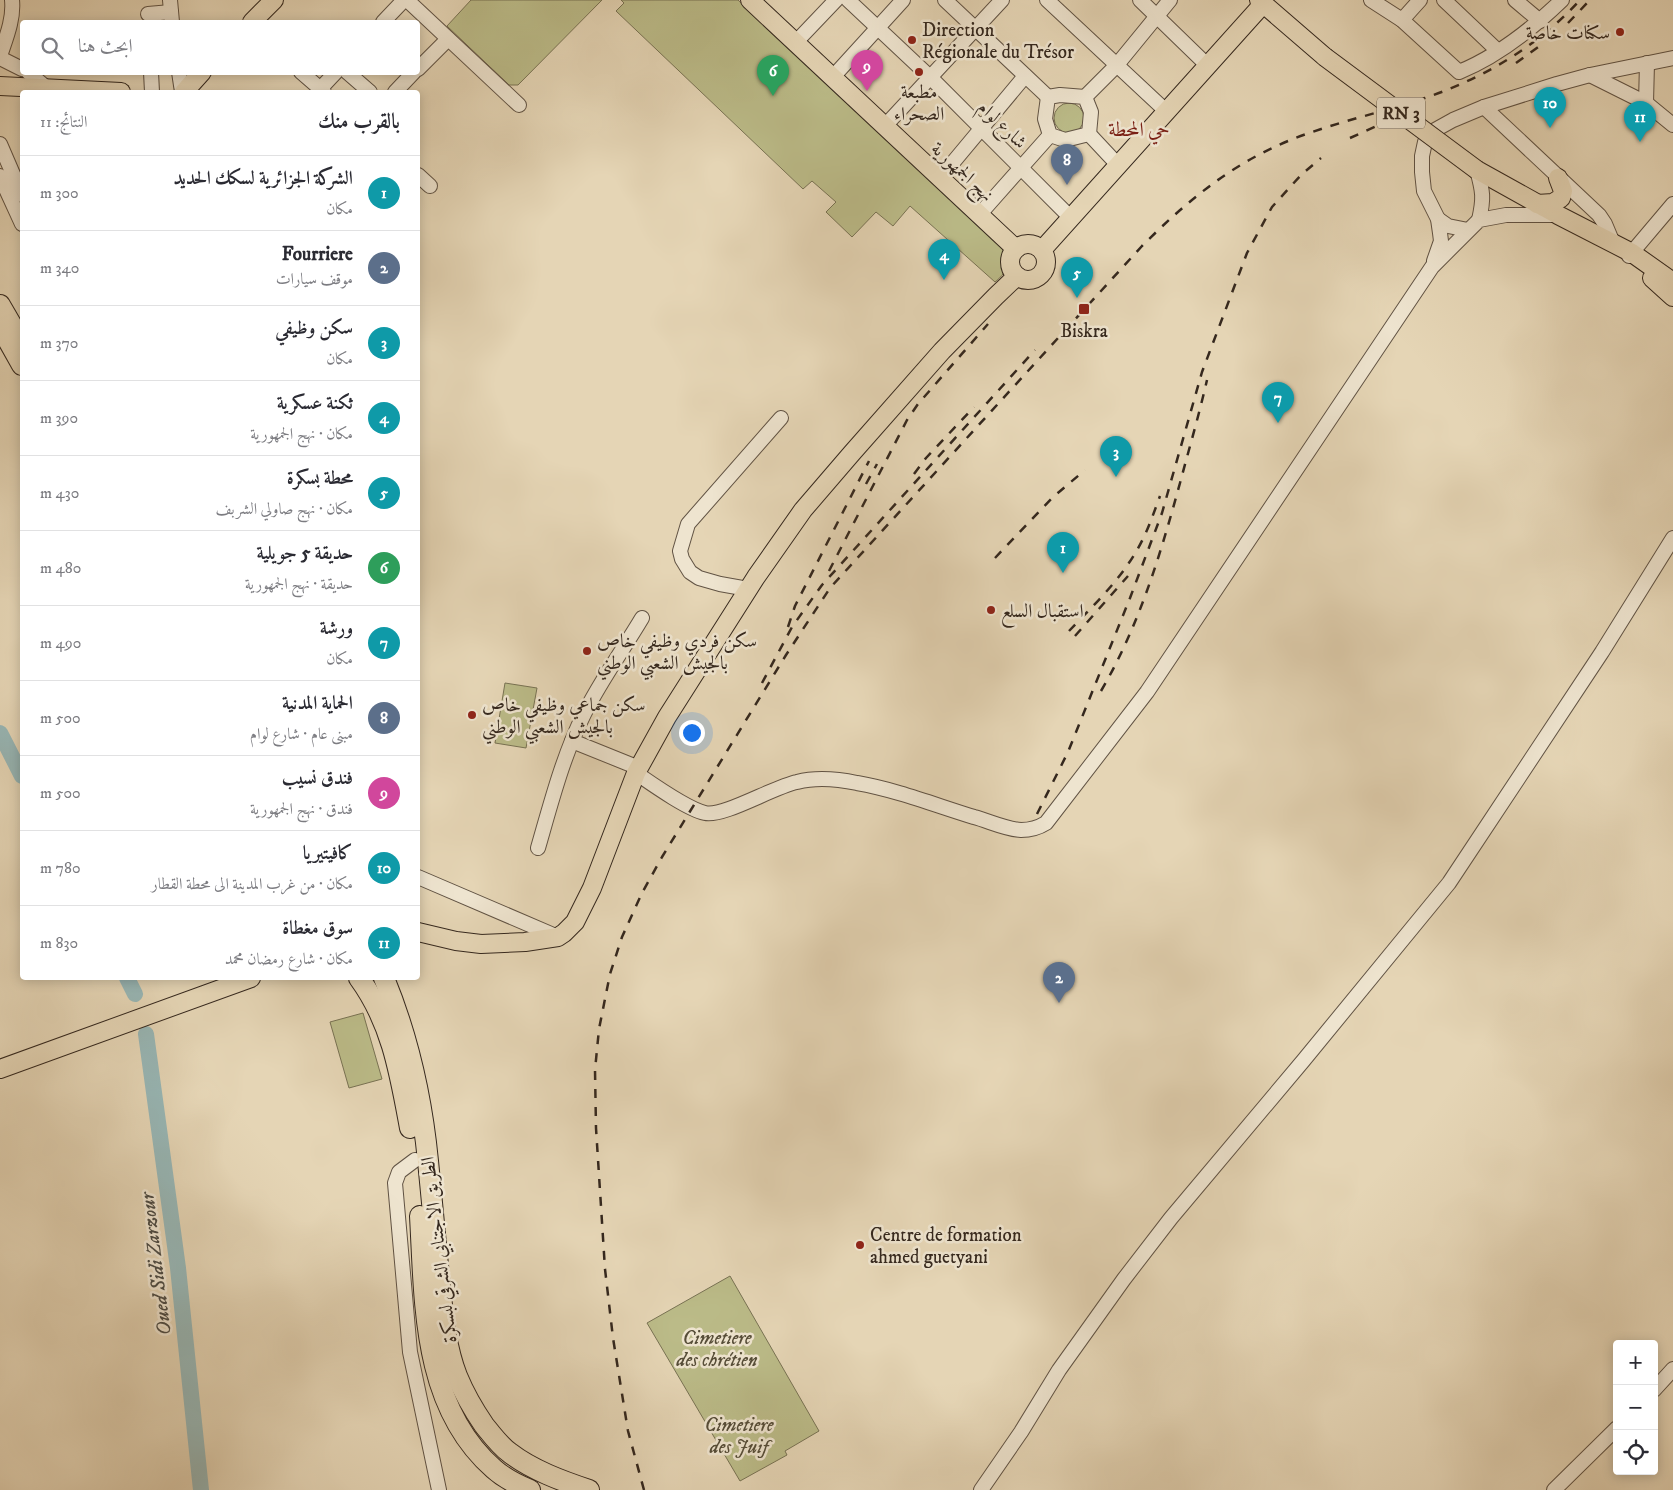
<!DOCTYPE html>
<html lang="ar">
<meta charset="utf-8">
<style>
:root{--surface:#fff;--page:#f2f2f3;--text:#2b2b33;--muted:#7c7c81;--line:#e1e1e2;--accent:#db2777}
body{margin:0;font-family:"IM FELL DW Pica",Amiri,serif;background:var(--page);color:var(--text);direction:rtl}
.controls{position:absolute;right:15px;bottom:15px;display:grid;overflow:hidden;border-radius:5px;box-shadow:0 2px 12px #0003}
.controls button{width:45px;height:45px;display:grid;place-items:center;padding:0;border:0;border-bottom:1px solid var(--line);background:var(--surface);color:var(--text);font:25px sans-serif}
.you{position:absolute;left:691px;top:732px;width:18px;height:18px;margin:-12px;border:4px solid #fff;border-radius:50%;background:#1a73e8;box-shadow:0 0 0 8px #1a73e833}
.badge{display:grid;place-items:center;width:32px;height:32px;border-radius:50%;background:var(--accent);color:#fff;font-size:16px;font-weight:700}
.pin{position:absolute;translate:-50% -41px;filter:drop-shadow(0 1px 2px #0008)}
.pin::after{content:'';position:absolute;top:26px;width:18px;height:15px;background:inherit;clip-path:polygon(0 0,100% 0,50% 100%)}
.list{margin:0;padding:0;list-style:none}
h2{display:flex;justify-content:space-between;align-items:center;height:65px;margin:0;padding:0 20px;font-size:21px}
h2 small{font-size:16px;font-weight:400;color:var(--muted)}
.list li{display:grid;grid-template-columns:32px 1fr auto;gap:15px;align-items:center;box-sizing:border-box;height:75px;padding:0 20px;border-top:1px solid var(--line)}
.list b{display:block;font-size:19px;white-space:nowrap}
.list p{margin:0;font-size:16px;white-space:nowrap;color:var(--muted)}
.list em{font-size:16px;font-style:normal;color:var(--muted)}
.icon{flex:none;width:28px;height:28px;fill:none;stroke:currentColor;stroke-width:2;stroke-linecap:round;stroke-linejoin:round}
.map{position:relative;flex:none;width:1673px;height:1490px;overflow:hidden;direction:ltr}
.search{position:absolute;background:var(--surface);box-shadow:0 2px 12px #0003;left:20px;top:20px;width:400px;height:55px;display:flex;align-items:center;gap:12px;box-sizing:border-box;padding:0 18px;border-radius:5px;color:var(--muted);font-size:19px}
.panel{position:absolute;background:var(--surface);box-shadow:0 2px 12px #0003;left:20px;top:90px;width:400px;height:890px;border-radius:5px;direction:rtl}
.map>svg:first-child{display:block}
.green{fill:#bb8;stroke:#787253}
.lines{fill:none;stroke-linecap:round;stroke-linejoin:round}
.river{stroke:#98b7b6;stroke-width:16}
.minor-casing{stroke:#615344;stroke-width:16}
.major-casing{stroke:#35281e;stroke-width:20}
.highway-casing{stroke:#35281e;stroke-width:22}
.minor{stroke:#eee4cf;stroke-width:14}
.major{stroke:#e5d5b5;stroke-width:18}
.highway{stroke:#e5d5b5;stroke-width:20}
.rail{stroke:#35281e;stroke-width:2.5;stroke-dasharray:9 9;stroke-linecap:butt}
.major-bridge-casing{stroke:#35281e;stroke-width:20;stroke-linecap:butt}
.major-bridge{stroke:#e5d5b5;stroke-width:18}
.poi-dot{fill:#8f2418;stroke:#eee4cf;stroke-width:2}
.labels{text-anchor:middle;stroke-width:5;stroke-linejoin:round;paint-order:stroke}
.shield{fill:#eee4cf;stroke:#6c6053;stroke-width:1}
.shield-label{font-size:18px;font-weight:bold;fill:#35281e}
.poi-label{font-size:19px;fill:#35281e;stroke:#eee4cf;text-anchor:start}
.street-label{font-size:19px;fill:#35281e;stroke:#eee4cf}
.park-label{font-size:19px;font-style:italic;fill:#564d38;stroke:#eee4cf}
.neighbourhood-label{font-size:20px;fill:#7a1f14;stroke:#eee4cf}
.water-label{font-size:20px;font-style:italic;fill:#4e4c44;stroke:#eee4cf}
</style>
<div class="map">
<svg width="1673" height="1490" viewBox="0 0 1673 1490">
<rect width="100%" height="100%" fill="#e5d5b5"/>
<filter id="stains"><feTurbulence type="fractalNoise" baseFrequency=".004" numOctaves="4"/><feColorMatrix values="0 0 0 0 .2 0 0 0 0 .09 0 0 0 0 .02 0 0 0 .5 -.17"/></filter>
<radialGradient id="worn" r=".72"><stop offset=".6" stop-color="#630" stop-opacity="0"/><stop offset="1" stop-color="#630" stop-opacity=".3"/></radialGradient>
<g class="green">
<path d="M471 0H602L518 85H509L447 26Z"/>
<path d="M621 0H738L1005 251C1010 265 1006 273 995 282L910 206 893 226 876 212 852 237 826 212 836 202 812 181 803 189 616 11 624 3Z"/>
<circle cx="1069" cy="118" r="15"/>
<path d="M505 683 537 688 526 748 495 743Z"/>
<path d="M363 1013 382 1079 349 1088 330 1022Z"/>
<path d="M730 1276 819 1431 785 1451 787 1455 740 1481 647 1323Z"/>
</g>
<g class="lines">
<g class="river">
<path d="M0 733 22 776"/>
<path d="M127 978 135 994"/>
<path d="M146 1034 178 1268 201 1490"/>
</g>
<g class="minor-casing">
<g id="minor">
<path d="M170 0 172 22"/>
<path d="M407 0 519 105"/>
<path d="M848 0 930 77 1071 218"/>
<path d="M945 0 1048 97"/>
<path d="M1047 0 1166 111"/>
<path d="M1140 0 1208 66"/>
<path d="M1371 0 1402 20 1459 72C1498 56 1532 29 1562 0"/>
<path d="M1444 0 1498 51"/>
<path d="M1515 0 1540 21"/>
<path d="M148 14 171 12"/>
<path d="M1402 20 1420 0"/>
<path d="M383 22 404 0"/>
<path d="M795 43 836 0"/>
<path d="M0 56C6 38 14 19 12 0"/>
<path d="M0 58 22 69"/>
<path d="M418 69 448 39"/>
<path d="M28 72 48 89"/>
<path d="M151 72 152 92"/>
<path d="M179 72 182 92"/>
<path d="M301 72 324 92"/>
<path d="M347 72 370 92"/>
<path d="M1590 75 1646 103 1673 125"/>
<path d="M832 78 903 0"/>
<path d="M320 89 336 72"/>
<path d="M395 92 414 72"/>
<path d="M1060 95 1085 97 1091 112 1089 134 1065 140 1050 135 1045 119 1048 97Z"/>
<path d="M1085 97 1116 66 1170 0"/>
<path d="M1646 103 1647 63"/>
<path d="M1484 107 1599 215 1605 224 1613 243"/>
<path d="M884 127 1002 0"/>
<path d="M1089 134 1118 165"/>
<path d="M0 144 22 195"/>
<path d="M1477 170C1483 192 1484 198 1479 220"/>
<path d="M418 175 430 186"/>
<path d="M0 176 22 224"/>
<path d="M940 178 1025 76"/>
<path d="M979 215 1050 135"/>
<path d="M1438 219 1448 226 1468 230"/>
<path d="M1629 256 1673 204"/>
<path d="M1434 261 1441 241 1440 233 1438 219 1424 191 1422 172V156L1425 142 1435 130 1453 120 1484 107 1557 84 1590 75 1673 58"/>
<path d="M748 589 720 584 699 578 690 572 682 559 680 551 688 524 781 418"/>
<path d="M572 741 639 768"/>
<path d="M636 773C652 784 687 809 705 813 724 817 773 787 797 782 816 777 838 779 857 783 897 790 935 805 974 817 989 821 1005 829 1021 830 1031 830 1038 828 1046 823L1147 692 1432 267 1479 220 1506 215H1557"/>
<path d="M538 848C551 803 563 756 584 714 601 680 623 650 642 618"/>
<path d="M418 877 558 937"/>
<path d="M415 1160 399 1172 395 1183 410 1352 439 1490"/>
<path d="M1654 1390 1673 1369"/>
<path d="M981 1490 1021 1432 1059 1370 1124 1279 1171 1218 1303 1061 1449 883 1602 652 1673 538"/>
<path d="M1554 1490 1617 1428"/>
</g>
</g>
<g class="major-casing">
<g id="major">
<path d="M750 0 1016 249"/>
<path d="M1259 0 1325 57"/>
<path d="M252 22 274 0"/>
<path d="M0 86 121 92"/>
<path d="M184 92 202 72"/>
<path d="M1477 170 1558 215 1632 253 1673 282"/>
<path d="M1537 204 1553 203 1561 198 1563 191 1558 178"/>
<circle cx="1028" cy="262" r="18"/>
<path d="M1042 250 1263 4"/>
<path d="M1652 278 1673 297"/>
<path d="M418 932 456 941 481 944 525 942 558 937 564 933 575 922 592 888 636 773 667 717 756 577 803 510 852 453 942 351 996 296 1017 276"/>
<path d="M0 1069 251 978"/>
</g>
</g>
<g class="highway-casing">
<g id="highway">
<path d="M0 305 18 336"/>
<path d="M0 326 22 365"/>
<path d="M359 978C392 1023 400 1074 410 1128"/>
<path d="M384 978C408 1036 422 1099 428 1161 432 1203 436 1245 440 1286 443 1316 446 1348 457 1376 464 1393 473 1409 484 1425 492 1435 500 1446 510 1453 532 1470 562 1481 589 1490"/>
<path d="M420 1216C425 1304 422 1406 494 1469 504 1478 518 1485 530 1490"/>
</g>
</g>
<use href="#minor" class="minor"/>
<use href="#major" class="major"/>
<use href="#highway" class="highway"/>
<g class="rail">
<path d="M1568 23 1590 0"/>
<path d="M1516 63 1545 42"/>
<path d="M1350 138 1430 102"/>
<path d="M914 474 926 458 974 407"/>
<path d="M866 484 877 464"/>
<path d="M995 558 1052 498 1085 470"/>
<path d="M829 571 907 420 918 404 988 324"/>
<path d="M788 627 795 606 869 461"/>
<path d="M1069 631C1093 606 1120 580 1137 550 1147 533 1153 515 1160 496"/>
<path d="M1075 636 1128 576"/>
<path d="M762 683 792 627 822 585 1035 350"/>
<path d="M1101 691C1139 626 1160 556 1180 483 1189 449 1199 415 1207 380"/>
<path d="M1037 814 1068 752 1130 598 1162 513 1202 372 1247 253 1272 207 1301 175 1321 158"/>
<path d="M644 1490 628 1431 613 1338 605 1269 596 1128 595 1070 599 1029 610 974 622 937 642 893 662 857 786 655 830 588 1142 246C1186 202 1230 165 1288 141 1332 123 1380 113 1425 98 1484 78 1538 46 1580 0"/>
</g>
<g class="major-bridge-casing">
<path id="major-bridge" d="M1325 57 1477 170"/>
</g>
<use href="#major-bridge" class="major-bridge"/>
</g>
<g class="poi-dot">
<circle cx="1620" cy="32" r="5"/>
<circle cx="912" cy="40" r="5"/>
<circle cx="919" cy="72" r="5"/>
<rect x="1078" y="303" width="12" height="12" rx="2.5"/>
<circle cx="991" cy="610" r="5"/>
<circle cx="587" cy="651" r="5"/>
<circle cx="472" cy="715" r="5"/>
<circle cx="860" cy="1245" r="5"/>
</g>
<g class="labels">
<rect class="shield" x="1377" y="97.5" width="48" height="31" rx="4"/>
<g class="shield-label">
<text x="1401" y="119">RN 3</text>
</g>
<g class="poi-label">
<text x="922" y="36">Direction<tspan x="922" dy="22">Régionale du Trésor</tspan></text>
<text x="1610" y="39" text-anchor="end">سكنات خاصة</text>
<text x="919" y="98" text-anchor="middle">مطبعة<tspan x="919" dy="22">الصحراء</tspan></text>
<text x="1084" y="337" text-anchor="middle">Biskra</text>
<text x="1001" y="617">استقبال السلع</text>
<text x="597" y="647">سكن فردي وظيفي خاص<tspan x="597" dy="22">بالجيش الشعبي الوطني</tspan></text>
<text x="482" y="711">سكن جماعي وظيفي خاص<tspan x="482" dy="22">بالجيش الشعبي الوطني</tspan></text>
<text x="870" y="1241">Centre de formation<tspan x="870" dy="22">ahmed guetyani</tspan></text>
</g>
<g class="street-label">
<text transform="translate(1003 124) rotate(44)" y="7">شارع لوام</text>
<text transform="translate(963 171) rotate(43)" y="7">نهج الجمهورية</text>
<text transform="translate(438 1250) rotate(-97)" y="7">الطريق الاجتنابي الشرقي لبسكرة</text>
</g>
<g class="park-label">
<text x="717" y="1344">Cimetiere<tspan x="717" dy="22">des chrétien</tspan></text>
<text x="739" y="1431">Cimetiere<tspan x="739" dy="22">des Juif</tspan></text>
</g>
<g class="neighbourhood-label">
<text x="1139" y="136">حي المحطة</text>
</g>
<g class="water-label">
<text transform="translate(155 1264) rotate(-97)" y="7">Oued Sidi Zarzour</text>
</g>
</g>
<rect width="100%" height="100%" filter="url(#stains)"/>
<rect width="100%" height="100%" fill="url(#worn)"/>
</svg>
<div class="controls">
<button>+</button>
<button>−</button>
<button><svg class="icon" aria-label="locate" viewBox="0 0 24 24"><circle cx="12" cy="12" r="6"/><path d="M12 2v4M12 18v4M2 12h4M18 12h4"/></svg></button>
</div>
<div class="you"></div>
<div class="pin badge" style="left:1063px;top:573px;background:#0f9aa8">1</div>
<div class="pin badge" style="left:1059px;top:1003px;background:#5c6f8a">2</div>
<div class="pin badge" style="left:1116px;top:477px;background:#0f9aa8">3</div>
<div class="pin badge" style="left:944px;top:280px;background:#0f9aa8">4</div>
<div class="pin badge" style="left:1077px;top:298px;background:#0f9aa8">5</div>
<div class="pin badge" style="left:773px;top:96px;background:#2e9e5b">6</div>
<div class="pin badge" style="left:1278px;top:423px;background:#0f9aa8">7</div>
<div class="pin badge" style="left:1067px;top:185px;background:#5c6f8a">8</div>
<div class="pin badge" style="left:867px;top:91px;background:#d1479c">9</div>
<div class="pin badge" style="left:1550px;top:128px;background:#0f9aa8">10</div>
<div class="pin badge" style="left:1640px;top:142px;background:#0f9aa8">11</div>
<div class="search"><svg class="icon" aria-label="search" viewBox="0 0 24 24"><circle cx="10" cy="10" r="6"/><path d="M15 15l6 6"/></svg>ابحث هنا</div>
<section class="panel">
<h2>بالقرب منك<small>النتائج: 11</small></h2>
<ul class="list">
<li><span class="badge" style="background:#0f9aa8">1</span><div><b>الشركة الجزائرية لسكك الحديد</b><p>مكان</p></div><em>300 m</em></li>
<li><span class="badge" style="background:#5c6f8a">2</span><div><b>Fourriere</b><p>موقف سيارات</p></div><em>340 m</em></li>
<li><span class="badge" style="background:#0f9aa8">3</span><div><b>سكن وظيفي</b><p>مكان</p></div><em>370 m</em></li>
<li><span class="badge" style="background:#0f9aa8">4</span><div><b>ثكنة عسكرية</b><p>مكان · نهج الجمهورية</p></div><em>390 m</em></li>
<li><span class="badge" style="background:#0f9aa8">5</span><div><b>محطة بسكرة</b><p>مكان · نهج صاولي الشربف</p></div><em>430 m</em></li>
<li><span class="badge" style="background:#2e9e5b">6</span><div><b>حديقة 5 جويلية</b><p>حديقة · نهج الجمهورية</p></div><em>480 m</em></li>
<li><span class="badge" style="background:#0f9aa8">7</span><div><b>ورشة</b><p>مكان</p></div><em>490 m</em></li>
<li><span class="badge" style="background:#5c6f8a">8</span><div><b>الحماية المدنية</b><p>مبنى عام · شارع لوام</p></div><em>500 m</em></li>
<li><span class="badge" style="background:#d1479c">9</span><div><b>فندق نسيب</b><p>فندق · نهج الجمهورية</p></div><em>500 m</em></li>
<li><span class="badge" style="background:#0f9aa8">10</span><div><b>كافيتيريا</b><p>مكان · من غرب المدينة الى محطة القطار</p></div><em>780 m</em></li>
<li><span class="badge" style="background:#0f9aa8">11</span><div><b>سوق مغطاة</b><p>مكان · شارع رمضان محمد</p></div><em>830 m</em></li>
</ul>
</section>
</div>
